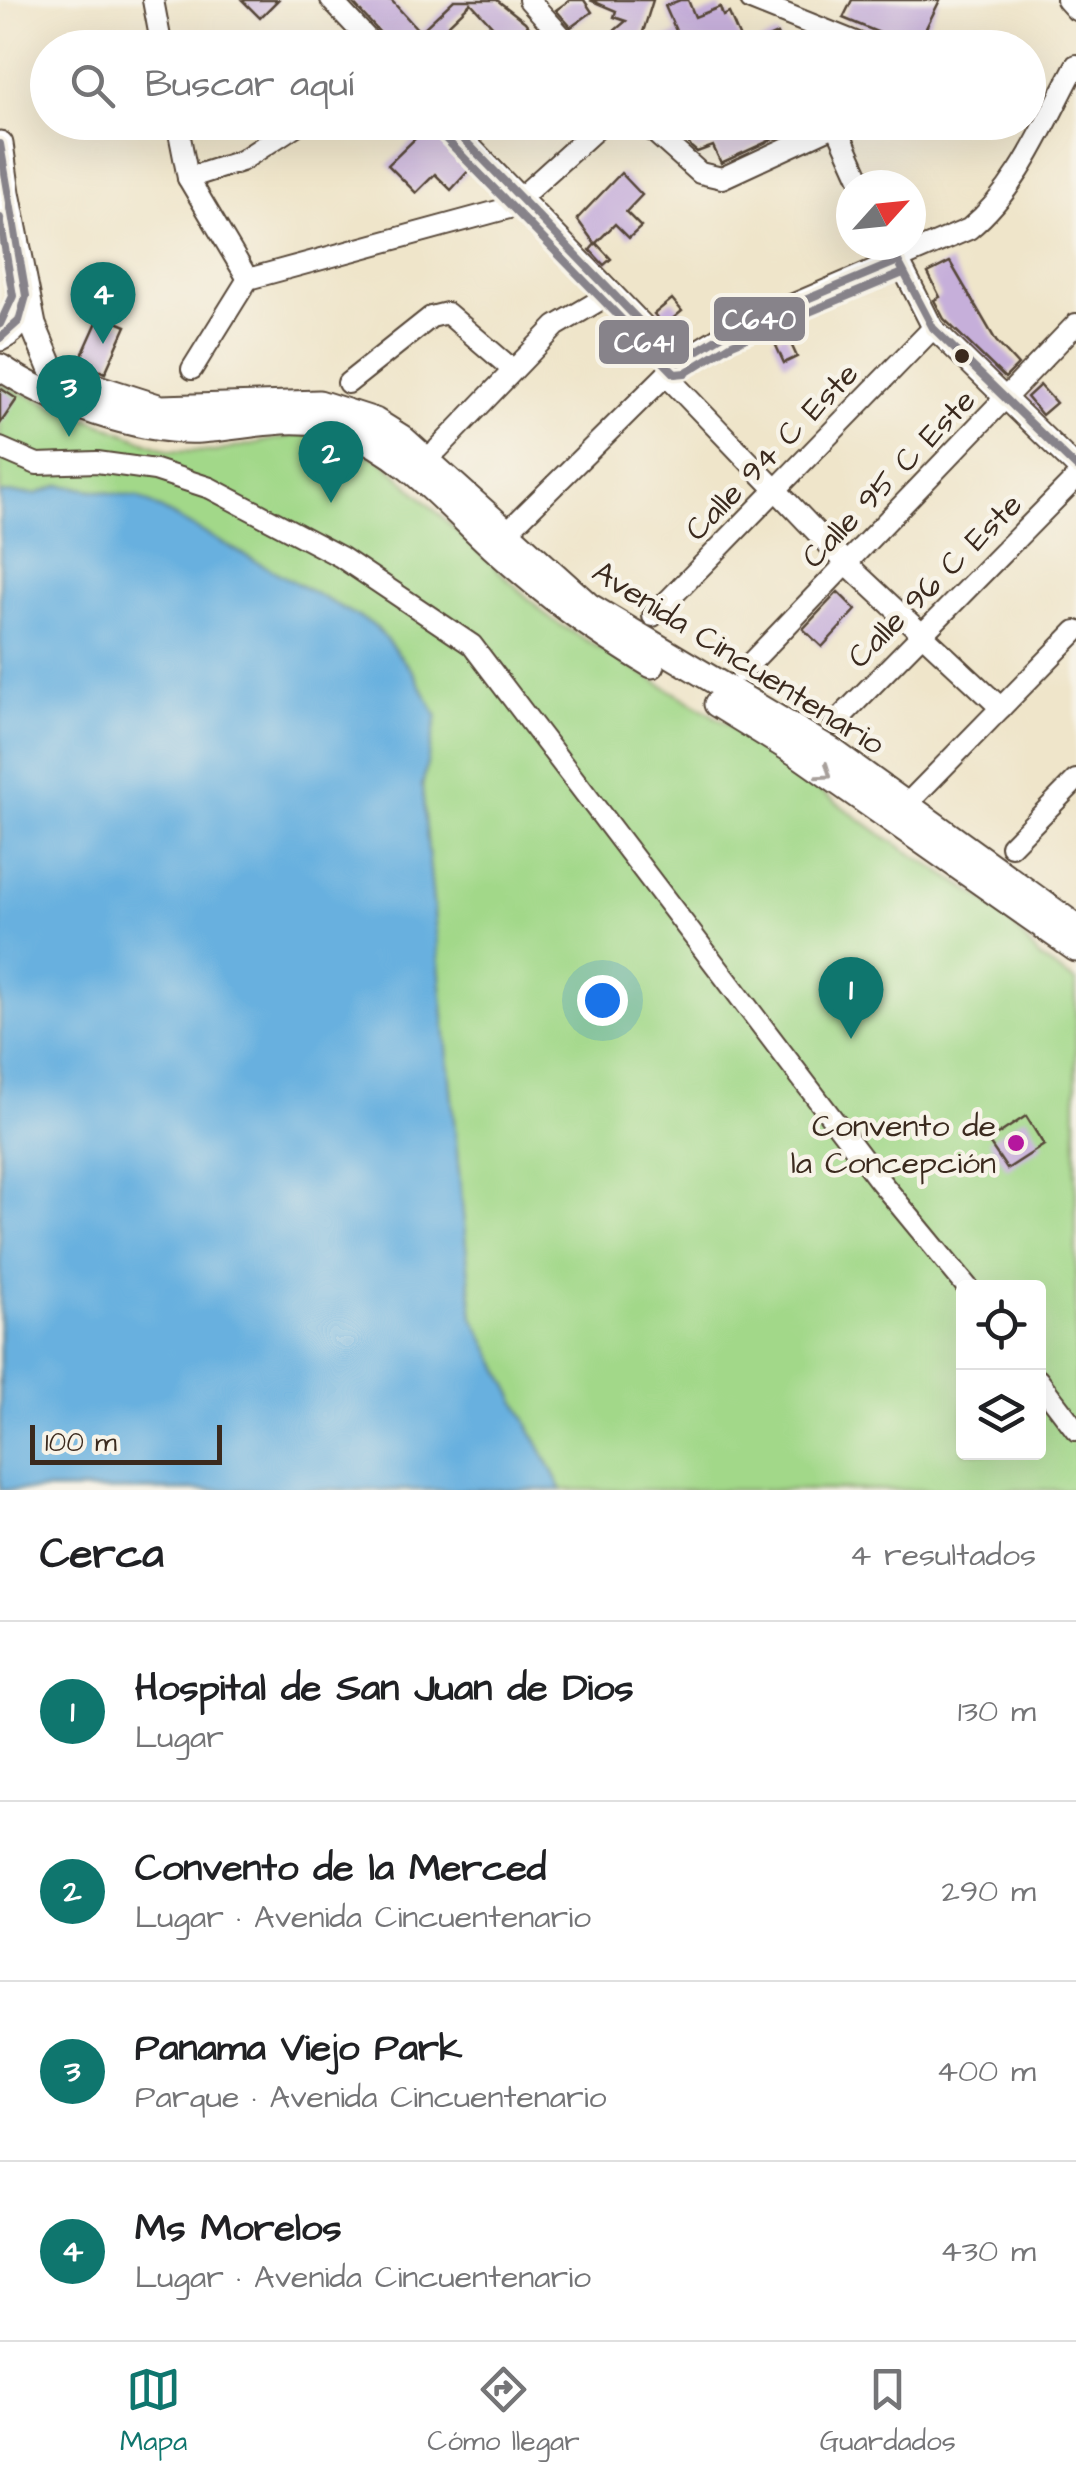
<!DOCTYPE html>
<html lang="es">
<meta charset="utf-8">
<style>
:root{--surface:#fff;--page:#f6f6f6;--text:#202124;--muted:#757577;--line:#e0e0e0;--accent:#0f766e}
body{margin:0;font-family:"Architects Daughter",sans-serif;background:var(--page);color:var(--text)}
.controls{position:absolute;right:30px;bottom:30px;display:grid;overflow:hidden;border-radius:10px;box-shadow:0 10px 40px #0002}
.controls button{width:90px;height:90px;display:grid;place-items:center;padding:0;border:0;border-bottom:2px solid var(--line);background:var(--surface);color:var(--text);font:50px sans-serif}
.compass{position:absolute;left:836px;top:170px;width:90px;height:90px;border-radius:50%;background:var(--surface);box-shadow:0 10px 40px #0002;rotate:63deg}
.scale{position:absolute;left:30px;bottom:25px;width:192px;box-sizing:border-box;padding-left:10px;border:5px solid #3b2a1e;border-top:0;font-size:28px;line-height:35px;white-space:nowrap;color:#3b2a1e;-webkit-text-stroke:8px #f7f3e8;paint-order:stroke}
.you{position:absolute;left:602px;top:1000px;width:35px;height:35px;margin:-25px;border:8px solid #fff;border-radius:50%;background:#1a73e8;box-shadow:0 0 0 15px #1a73e833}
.badge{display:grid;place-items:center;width:65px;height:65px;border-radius:50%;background:var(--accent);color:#fff;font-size:32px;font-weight:700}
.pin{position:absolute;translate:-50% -82px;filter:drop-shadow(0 2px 5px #0008)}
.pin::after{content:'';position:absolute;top:52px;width:35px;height:30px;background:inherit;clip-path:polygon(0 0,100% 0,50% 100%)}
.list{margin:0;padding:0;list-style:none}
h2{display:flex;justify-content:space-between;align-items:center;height:130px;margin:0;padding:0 40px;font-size:42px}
h2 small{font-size:32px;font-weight:400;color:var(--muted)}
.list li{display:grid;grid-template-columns:65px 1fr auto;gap:30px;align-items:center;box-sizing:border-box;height:180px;padding:0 40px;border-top:2px solid var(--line)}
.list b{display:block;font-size:38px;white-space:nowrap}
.list p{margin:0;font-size:32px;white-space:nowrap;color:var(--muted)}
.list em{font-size:32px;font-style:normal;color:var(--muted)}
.icon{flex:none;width:55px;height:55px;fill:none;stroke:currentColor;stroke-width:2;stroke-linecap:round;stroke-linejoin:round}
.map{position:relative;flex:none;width:1076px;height:1490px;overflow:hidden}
.search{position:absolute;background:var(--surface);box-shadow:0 10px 40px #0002;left:30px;right:30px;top:30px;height:110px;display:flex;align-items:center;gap:25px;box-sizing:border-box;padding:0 35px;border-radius:55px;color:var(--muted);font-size:38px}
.sheet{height:850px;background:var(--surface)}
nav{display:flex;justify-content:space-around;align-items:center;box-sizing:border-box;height:140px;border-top:2px solid var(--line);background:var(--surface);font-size:28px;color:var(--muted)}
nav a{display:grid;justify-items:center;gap:5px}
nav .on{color:var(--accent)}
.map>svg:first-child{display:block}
.green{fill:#a2d889;stroke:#6e8154;stroke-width:2.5;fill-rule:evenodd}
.water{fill:#67b0df;stroke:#516d7e;stroke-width:2.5}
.building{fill:#c6afda}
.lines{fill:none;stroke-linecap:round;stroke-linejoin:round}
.minor-casing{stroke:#564638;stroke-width:24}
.major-casing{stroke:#564638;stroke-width:29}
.minor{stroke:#fff;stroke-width:20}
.major{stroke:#fff;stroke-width:25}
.bus-1-casing{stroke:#f7f3e8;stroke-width:15}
.bus-2-casing{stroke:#f7f3e8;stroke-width:15}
.bus-1{stroke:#87838a;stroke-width:8}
.bus-2{stroke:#87838a;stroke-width:8}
.oneway{stroke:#a79f9a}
.bus-dot{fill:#3b2a1e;stroke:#f7f3e8;stroke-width:4}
.poi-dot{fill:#b5179e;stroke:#f7f3e8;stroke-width:4}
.labels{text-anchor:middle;stroke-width:9;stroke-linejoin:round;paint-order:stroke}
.street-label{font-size:32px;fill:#3b2a1e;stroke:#f7f3e8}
.poi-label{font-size:32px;fill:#3b2a1e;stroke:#f7f3e8;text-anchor:end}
.line-badge{stroke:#f7f3e8;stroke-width:4}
.badge-label{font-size:28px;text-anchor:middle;font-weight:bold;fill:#fff}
</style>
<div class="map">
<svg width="1076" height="1490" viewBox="0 0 1076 1490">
<rect width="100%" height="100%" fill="#f7f3e8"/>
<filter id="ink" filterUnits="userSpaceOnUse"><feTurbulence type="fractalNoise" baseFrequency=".01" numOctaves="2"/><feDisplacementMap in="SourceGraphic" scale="20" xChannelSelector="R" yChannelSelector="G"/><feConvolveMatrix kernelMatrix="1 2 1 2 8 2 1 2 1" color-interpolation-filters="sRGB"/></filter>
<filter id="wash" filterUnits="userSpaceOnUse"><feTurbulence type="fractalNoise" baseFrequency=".0048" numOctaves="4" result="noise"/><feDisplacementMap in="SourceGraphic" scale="40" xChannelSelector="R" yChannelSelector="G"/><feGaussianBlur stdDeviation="2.25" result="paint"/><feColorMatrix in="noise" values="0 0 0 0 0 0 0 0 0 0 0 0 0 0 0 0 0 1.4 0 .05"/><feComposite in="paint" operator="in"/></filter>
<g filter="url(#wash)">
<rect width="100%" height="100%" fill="#efe5ca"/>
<path class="green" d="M0 384 169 451 215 452 304 433 329 436 386 464 549 618 729 725 879 833 1000 910 1040 958 1076 982V1490H0ZM964 1288H1038V1452H964Z"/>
<path class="water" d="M60 485 138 497 375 626 413 672 437 716 422 787 473 1317 562 1490H0V493L36 494Z"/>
<g id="blocks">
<g class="building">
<path d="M242 0H278L260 18Z"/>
<path d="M350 0H391L420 32 454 0H497L525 22 544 48H474L494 28 471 3 448 25 470 48H394Z"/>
<path d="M570 0H584L592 12 571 27 556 10Z"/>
<path d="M590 0H653L638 48H594L626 21 614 17 616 11Z"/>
<path d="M680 0H688L695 17 720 7 723 16 729 13 744 48H644L677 33 665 6Z"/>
<path d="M852 0H940L916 48 843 18Z"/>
<path d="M777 34 783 48H746Z"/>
<path d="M680 122H776L782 135 721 163 713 146 697 152 690 146Z"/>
<path d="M427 127 470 169 451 190 435 174 416 193 388 165Z"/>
<path d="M621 173 642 195 626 212 641 227 629 238 615 224 595 244 577 219Z"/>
<path d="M596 243 611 259 604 265 590 250Z"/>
<path d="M950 262 996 341 1018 365 1005 378 944 319 934 300 940 297 928 273Z"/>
<path d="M672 299 682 311 664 326 654 314Z"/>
<path d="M107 318 126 326 105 373 79 362 97 322Z"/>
<path d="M786 333 797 357 784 363 773 339Z"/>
<path d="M1040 385 1056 403 1042 415 1027 397Z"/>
<path d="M0 388 17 399 0 424Z"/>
<path d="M838 592 856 610 822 647 803 629Z"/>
<path d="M1026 1116 1044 1145 1007 1169 988 1141Z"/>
</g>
</g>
</g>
<g filter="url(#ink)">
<use href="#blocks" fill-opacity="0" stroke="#564638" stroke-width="2.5"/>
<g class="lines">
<g class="minor-casing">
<g id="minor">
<path d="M153 0 162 48"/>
<path d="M331 0 376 48"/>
<path d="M529 0 572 48"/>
<path d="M751 0 870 48"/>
<path d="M1067 0 1076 10"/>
<path d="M177 122 188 178 248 279"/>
<path d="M447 122 679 362"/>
<path d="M643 122 700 173 722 178 843 122"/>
<path d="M836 125 863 185"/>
<path d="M188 178 241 161 301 122"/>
<path d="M891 245 933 328 1076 467"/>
<path d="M192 369 248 279 509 208 604 122"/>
<path d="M666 375 847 564 1001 708"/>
<path d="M348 383 431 317 447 313 513 370"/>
<path d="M0 448 37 464 97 462 155 470 210 488 341 557 472 645 879 1180 968 1288"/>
<path d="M438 449 556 326 612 293"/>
<path d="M506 533 679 362 726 333 969 229C1020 187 1045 122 1076 65"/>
<path d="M653 616 933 328"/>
<path d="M742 672 1076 324"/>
<path d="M834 724 1076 478"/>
<path d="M907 804 1076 631"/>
<path d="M1011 846 1076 780"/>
<path d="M1038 1380 1076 1430"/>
</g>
</g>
<g class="major-casing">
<g id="major">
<path d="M0 144 7 193"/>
<path d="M0 179 8 198 33 325 51 368 73 380 161 408 319 403 375 421 402 438 589 606 832 751 1076 927"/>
<path d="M0 338C20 329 22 316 26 296"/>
<path d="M0 367C50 401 140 433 201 430 249 427 298 411 345 430 405 453 447 505 493 547 547 596 590 628 652 665"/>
<path d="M717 704 798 754 1076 949"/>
</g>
</g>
<use href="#minor" class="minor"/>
<use href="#major" class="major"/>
<g class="bus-1-casing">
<g id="bus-1">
<path d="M447 122 679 362 726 333 898 261 933 328 1076 467"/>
<path d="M0 144 26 296 19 321 0 338"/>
</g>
</g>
<g class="bus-2-casing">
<g id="bus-2">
<path d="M438 131 675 374 685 373 732 344 903 273"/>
<path d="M0 218 13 296 0 324"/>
</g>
</g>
<use href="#bus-1" class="bus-1"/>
<use href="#bus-2" class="bus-2"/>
</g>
<defs><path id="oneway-chevron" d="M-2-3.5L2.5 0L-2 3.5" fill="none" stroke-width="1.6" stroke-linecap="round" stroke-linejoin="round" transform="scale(2.5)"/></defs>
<use class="oneway" href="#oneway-chevron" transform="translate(825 773) rotate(35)"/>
</g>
<circle class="bus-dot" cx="962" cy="356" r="9"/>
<circle class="poi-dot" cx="1016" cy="1143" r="10"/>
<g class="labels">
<g class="street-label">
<text transform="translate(771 451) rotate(-46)" y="11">Calle 94 C Este</text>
<text transform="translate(888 478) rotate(-46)" y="11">Calle 95 C Este</text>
<text transform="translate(934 580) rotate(-45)" y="11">Calle 96 C Este</text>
<text transform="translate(739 657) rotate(32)" y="11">Avenida Cincuentenario</text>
</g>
<g class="poi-label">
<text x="996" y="1136">Convento de<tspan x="996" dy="37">la Concepción</tspan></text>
</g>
</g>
<g class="line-badge">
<rect x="712" y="295" width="95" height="48" rx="10" fill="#87838a"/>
<rect x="597" y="318" width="94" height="48" rx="10" fill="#87838a"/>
</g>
<g class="badge-label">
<text x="759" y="329">C640</text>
<text x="644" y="352">C641</text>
</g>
</svg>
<div class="controls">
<button><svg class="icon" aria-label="locate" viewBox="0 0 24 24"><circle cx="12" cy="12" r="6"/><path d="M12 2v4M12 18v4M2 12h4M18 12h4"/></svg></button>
<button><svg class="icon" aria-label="layers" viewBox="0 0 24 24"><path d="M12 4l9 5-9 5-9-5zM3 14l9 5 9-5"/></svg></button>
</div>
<svg class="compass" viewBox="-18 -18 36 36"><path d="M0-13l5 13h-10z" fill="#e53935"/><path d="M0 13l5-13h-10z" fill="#757577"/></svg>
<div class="scale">100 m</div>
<div class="you"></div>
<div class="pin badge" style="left:851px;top:1039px">1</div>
<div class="pin badge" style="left:331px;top:503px">2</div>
<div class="pin badge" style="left:69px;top:437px">3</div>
<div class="pin badge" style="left:103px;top:344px">4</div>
<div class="search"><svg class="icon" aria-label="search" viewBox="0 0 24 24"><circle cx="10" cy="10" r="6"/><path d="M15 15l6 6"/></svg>Buscar aquí</div>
</div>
<section class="sheet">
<h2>Cerca<small>4 resultados</small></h2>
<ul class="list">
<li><span class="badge">1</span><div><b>Hospital de San Juan de Dios</b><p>Lugar</p></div><em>130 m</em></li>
<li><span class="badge">2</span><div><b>Convento de la Merced</b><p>Lugar · Avenida Cincuentenario</p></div><em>290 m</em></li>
<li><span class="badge">3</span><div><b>Panama Viejo Park</b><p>Parque · Avenida Cincuentenario</p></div><em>400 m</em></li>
<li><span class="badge">4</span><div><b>Ms Morelos</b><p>Lugar · Avenida Cincuentenario</p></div><em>430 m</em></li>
</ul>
</section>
<nav>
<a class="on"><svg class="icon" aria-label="map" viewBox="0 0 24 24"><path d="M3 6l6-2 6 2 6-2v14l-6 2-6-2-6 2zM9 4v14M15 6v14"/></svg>Mapa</a>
<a><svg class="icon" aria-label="directions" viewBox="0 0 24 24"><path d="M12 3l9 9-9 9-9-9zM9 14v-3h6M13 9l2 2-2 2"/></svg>Cómo llegar</a>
<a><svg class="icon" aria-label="saved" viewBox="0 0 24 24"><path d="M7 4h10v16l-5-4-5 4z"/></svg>Guardados</a>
</nav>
